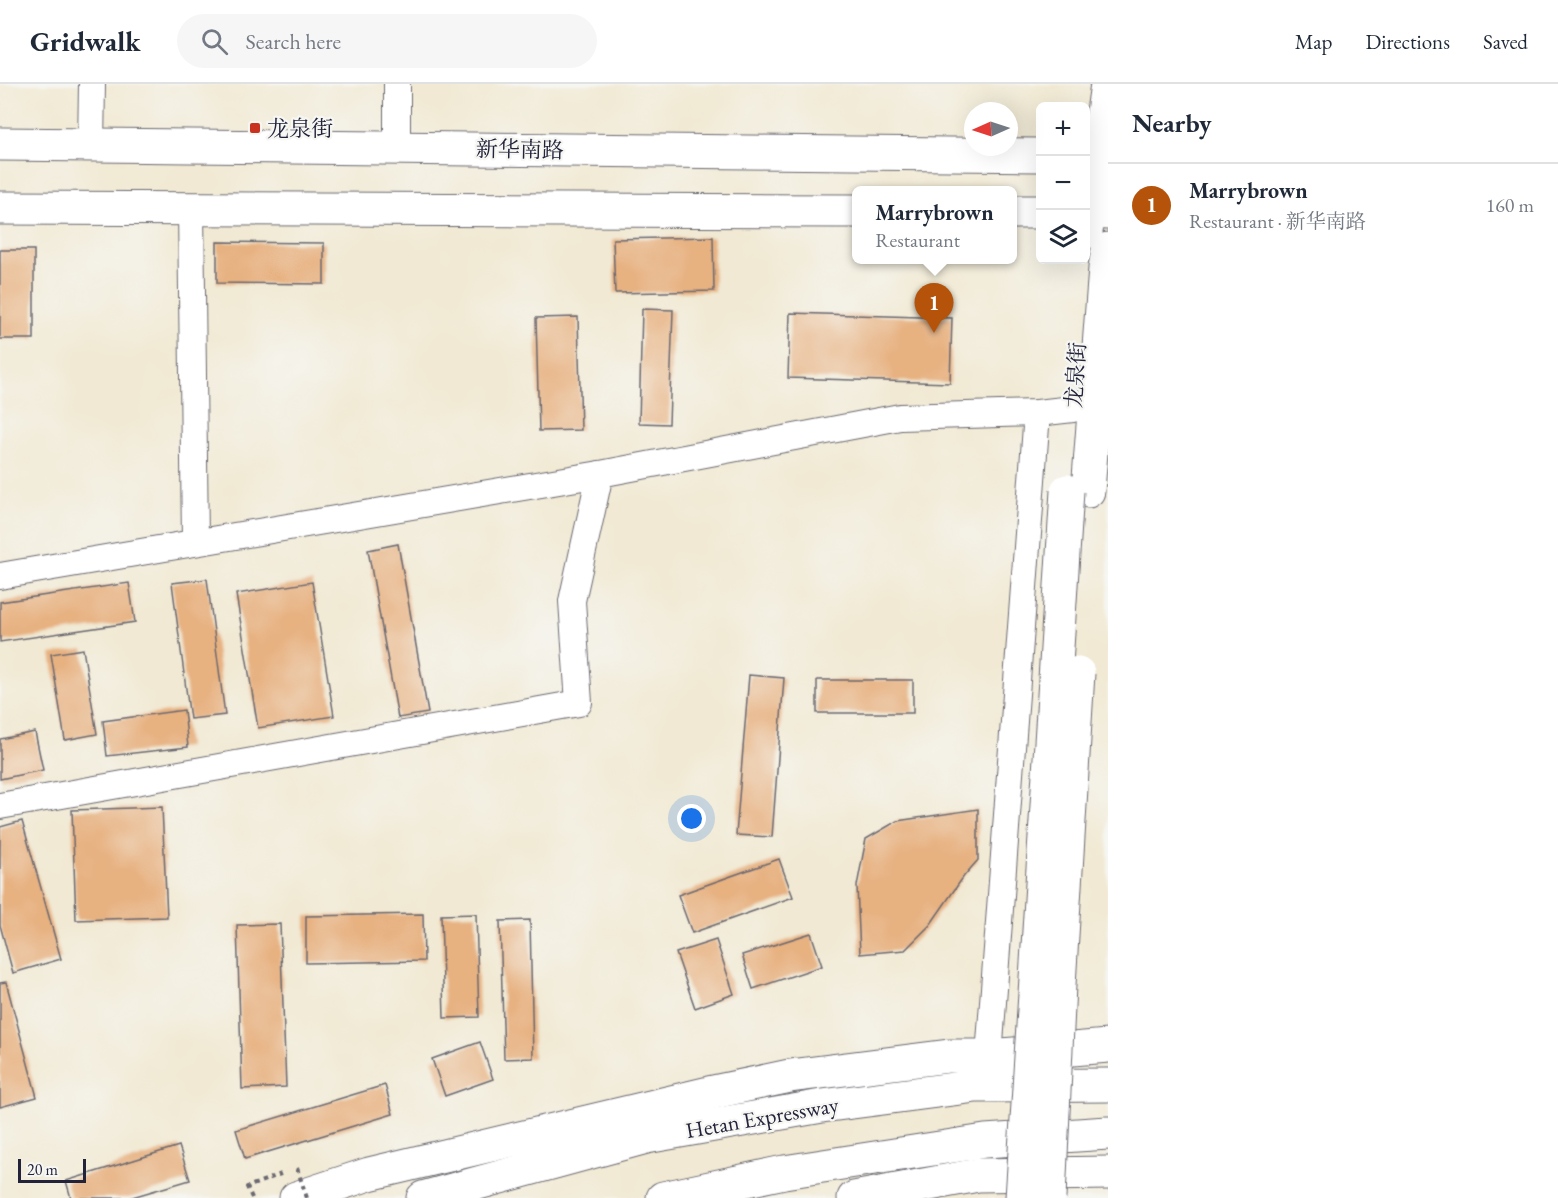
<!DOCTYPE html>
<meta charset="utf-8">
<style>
:root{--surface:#fff;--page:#f6f6f7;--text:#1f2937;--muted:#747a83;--line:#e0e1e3;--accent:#b45309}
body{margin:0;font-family:"EB Garamond","Noto Serif SC",serif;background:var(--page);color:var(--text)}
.controls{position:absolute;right:18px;top:18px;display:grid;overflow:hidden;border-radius:9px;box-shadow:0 6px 24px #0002}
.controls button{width:54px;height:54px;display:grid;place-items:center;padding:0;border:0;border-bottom:2px solid var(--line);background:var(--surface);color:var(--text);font:30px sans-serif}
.compass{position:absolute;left:964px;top:18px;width:54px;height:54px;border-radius:50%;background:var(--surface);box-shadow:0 6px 24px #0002;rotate:267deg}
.scale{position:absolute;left:18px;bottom:15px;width:68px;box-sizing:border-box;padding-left:6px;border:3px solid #22223b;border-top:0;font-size:16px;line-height:21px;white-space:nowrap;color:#22223b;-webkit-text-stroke:4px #f6f6f2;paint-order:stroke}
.you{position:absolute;left:692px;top:735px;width:21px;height:21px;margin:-15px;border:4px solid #fff;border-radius:50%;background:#1a73e8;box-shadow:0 0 0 9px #1a73e833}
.badge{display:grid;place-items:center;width:39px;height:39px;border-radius:50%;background:var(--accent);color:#fff;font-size:20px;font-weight:700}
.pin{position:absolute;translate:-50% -50px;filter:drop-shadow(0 2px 3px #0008)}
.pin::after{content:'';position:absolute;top:32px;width:21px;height:18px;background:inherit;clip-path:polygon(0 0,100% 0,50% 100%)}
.popup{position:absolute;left:852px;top:102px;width:165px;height:78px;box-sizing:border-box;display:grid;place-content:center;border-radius:9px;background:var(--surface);filter:drop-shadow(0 2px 4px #0005);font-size:20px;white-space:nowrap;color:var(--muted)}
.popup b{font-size:22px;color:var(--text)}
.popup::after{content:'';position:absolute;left:50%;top:100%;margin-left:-12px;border:12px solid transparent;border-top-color:var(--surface)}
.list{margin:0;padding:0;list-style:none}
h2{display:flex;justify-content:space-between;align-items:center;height:78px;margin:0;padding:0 24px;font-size:26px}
h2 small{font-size:20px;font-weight:400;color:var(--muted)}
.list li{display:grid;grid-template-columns:39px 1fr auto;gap:18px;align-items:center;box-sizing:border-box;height:84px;padding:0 24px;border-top:2px solid var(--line)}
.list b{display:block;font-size:22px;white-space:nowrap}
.list p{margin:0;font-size:20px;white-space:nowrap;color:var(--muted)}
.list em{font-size:20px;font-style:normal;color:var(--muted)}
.icon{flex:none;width:33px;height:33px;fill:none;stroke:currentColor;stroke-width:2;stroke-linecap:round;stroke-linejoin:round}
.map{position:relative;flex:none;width:1108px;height:1114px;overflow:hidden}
header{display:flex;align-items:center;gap:36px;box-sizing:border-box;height:84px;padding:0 30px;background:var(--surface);border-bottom:2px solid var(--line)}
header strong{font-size:28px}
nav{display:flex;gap:33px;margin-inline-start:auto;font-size:21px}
.search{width:420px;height:54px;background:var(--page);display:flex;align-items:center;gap:15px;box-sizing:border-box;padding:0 21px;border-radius:33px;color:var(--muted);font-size:22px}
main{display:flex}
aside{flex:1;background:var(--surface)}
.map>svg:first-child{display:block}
.building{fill:#e7b180}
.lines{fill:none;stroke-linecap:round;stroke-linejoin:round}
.minor-casing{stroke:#6a6870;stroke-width:28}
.tertiary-casing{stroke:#6a6870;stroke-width:35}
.secondary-casing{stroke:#6a6870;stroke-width:35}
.trunk-casing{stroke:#6a6870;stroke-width:35}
.path{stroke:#6a6870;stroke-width:4;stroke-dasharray:4.5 4.5;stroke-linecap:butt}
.minor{stroke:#fff;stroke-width:26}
.tertiary{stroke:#fff;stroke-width:33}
.secondary{stroke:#fff;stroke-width:33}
.trunk{stroke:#fff;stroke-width:33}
.tertiary-bridge-casing{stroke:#6a6870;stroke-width:35;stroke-linecap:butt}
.path-bridge{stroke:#6a6870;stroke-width:4;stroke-dasharray:4.5 4.5;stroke-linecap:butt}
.tertiary-bridge{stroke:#fff;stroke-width:33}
.poi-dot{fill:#c8321e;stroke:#f6f6f2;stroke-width:2}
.labels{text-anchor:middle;stroke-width:4.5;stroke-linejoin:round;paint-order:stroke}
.poi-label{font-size:22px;fill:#22223b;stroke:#f6f6f2;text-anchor:start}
.street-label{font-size:22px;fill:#22223b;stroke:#f6f6f2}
</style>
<header>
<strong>Gridwalk</strong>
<div class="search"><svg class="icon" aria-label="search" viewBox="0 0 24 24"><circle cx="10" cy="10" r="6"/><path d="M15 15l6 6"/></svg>Search here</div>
<nav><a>Map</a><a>Directions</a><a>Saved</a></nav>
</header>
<main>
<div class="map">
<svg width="1108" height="1114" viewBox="0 0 1108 1114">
<rect width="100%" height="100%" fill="#f6f6f2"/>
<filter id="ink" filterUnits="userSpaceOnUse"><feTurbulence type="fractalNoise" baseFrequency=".0167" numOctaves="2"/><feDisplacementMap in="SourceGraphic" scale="12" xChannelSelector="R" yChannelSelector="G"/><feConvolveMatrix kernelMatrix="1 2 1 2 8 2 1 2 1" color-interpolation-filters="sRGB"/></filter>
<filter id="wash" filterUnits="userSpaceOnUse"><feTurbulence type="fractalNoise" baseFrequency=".008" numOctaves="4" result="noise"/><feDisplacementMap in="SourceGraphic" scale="24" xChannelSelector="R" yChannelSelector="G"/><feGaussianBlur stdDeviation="1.35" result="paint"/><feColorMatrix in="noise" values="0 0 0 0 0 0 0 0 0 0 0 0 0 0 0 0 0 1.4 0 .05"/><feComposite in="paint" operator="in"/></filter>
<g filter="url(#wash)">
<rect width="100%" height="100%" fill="#f1e9d3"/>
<g id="blocks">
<g class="building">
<path d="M713 153 714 207 615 209 613 155Z"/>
<path d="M217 158 324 159V200L217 199Z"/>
<rect x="0" y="166" width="34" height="89"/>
<path d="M642 225 673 226 669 340 639 339Z"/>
<path d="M790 229 952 234 950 299 788 294Z"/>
<path d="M578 233 581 346 539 347 536 234Z"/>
<path d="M398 460 428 629 398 634 368 466Z"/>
<path d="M207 495 225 631 190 635 172 499Z"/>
<path d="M312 498 334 632 258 644 236 510Z"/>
<path d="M129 499 135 538 0 558V518Z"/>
<path d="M83 565 97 650 65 656 51 570Z"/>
<path d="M749 591 784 594 772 753 736 751Z"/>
<rect x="817" y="596" width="96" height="33"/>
<path d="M184 626 188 663 107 672 103 637Z"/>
<path d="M35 648 43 686 0 695V655Z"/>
<path d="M162 723 167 833 76 836 72 726Z"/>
<path d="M978 725V776L964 792 930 841 905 866 860 870 857 802 866 755 897 737Z"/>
<path d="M22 737 61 875 13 889 0 841V743Z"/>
<path d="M779 775 793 813 692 849 678 811Z"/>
<path d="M423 830 424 877 306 879V832Z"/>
<path d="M476 830 479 933 444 934 441 831Z"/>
<path d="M530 836 533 974 504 975 500 837Z"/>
<path d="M280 840 286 1003 242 1005 237 841Z"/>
<path d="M811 849 822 882 753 905 742 871Z"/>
<path d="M716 856 734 910 695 924 676 869Z"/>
<path d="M6 898 37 1013 0 1023V899Z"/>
<path d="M480 958 493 995 445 1012 432 975Z"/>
<path d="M385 1001 393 1030 245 1075 236 1046Z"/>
<path d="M179 1062 190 1096 129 1114H71L66 1097Z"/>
</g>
</g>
</g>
<g filter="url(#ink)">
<use href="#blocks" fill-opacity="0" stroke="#6a6870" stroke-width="1.5"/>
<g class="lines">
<g class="minor-casing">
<g id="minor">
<path d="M91 62 92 0"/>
<path d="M397 64V0"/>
<path d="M191 124 195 458"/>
<path d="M0 492 600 390 900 333 1037 329 1073 325"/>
<path d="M0 722 579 619 572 517 600 390"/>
<path d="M989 972 1037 329"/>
</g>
</g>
<g class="tertiary-casing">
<g id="tertiary">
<path d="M1086 148 1107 0"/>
<path d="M1088 407 1105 184 1108 165"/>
<path d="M296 1114 369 1090 709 1009 790 992 949 972H989L1108 962"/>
<path d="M854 1114 978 1091 1108 1089"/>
</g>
</g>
<g class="secondary-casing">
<g id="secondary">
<path d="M0 60 1040 71"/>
<path d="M1086 72H1108"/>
<path d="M0 124 856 127"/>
<path d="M1012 128H1040"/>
<path d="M1086 128 1108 129"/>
</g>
</g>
<g class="trunk-casing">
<g id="trunk">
<path d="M423 1114 646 1053 822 1022 976 1002 1108 1001"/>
<path d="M663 1114 784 1088 985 1057 1108 1049"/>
</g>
</g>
<path class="path" d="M252 1114 247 1103 281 1090"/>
<use href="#minor" class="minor"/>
<use href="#tertiary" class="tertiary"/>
<use href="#secondary" class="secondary"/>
<use href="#trunk" class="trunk"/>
<g class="tertiary-bridge-casing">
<g id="tertiary-bridge">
<path d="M1022 1114 1067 407"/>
<path d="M1049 1114 1059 901 1078 589"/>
</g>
</g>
<path class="path-bridge" d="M297 1084 307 1114"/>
<use href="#tertiary-bridge" class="tertiary-bridge"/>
</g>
</g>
<rect class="poi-dot" x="249" y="38" width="12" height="12" rx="3"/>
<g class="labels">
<g class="poi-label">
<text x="267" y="52">龙泉街</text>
</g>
<g class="street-label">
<text transform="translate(520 65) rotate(1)" y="8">新华南路</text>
<text transform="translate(1075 291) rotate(-86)" y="8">龙泉街</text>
<text transform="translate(762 1033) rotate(-10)" y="8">Hetan Expressway</text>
</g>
</g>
</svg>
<div class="controls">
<button>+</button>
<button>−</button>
<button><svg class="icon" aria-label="layers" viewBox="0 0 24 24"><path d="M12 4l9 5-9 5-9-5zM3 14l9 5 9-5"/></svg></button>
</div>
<svg class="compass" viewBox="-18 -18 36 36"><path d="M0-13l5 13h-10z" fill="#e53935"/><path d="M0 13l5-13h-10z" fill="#747a83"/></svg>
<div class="scale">20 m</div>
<div class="you"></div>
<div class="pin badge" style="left:934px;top:249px">1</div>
<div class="popup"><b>Marrybrown</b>Restaurant</div>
</div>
<aside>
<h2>Nearby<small></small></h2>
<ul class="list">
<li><span class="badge">1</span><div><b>Marrybrown</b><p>Restaurant · 新华南路</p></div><em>160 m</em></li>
</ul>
</aside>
</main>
